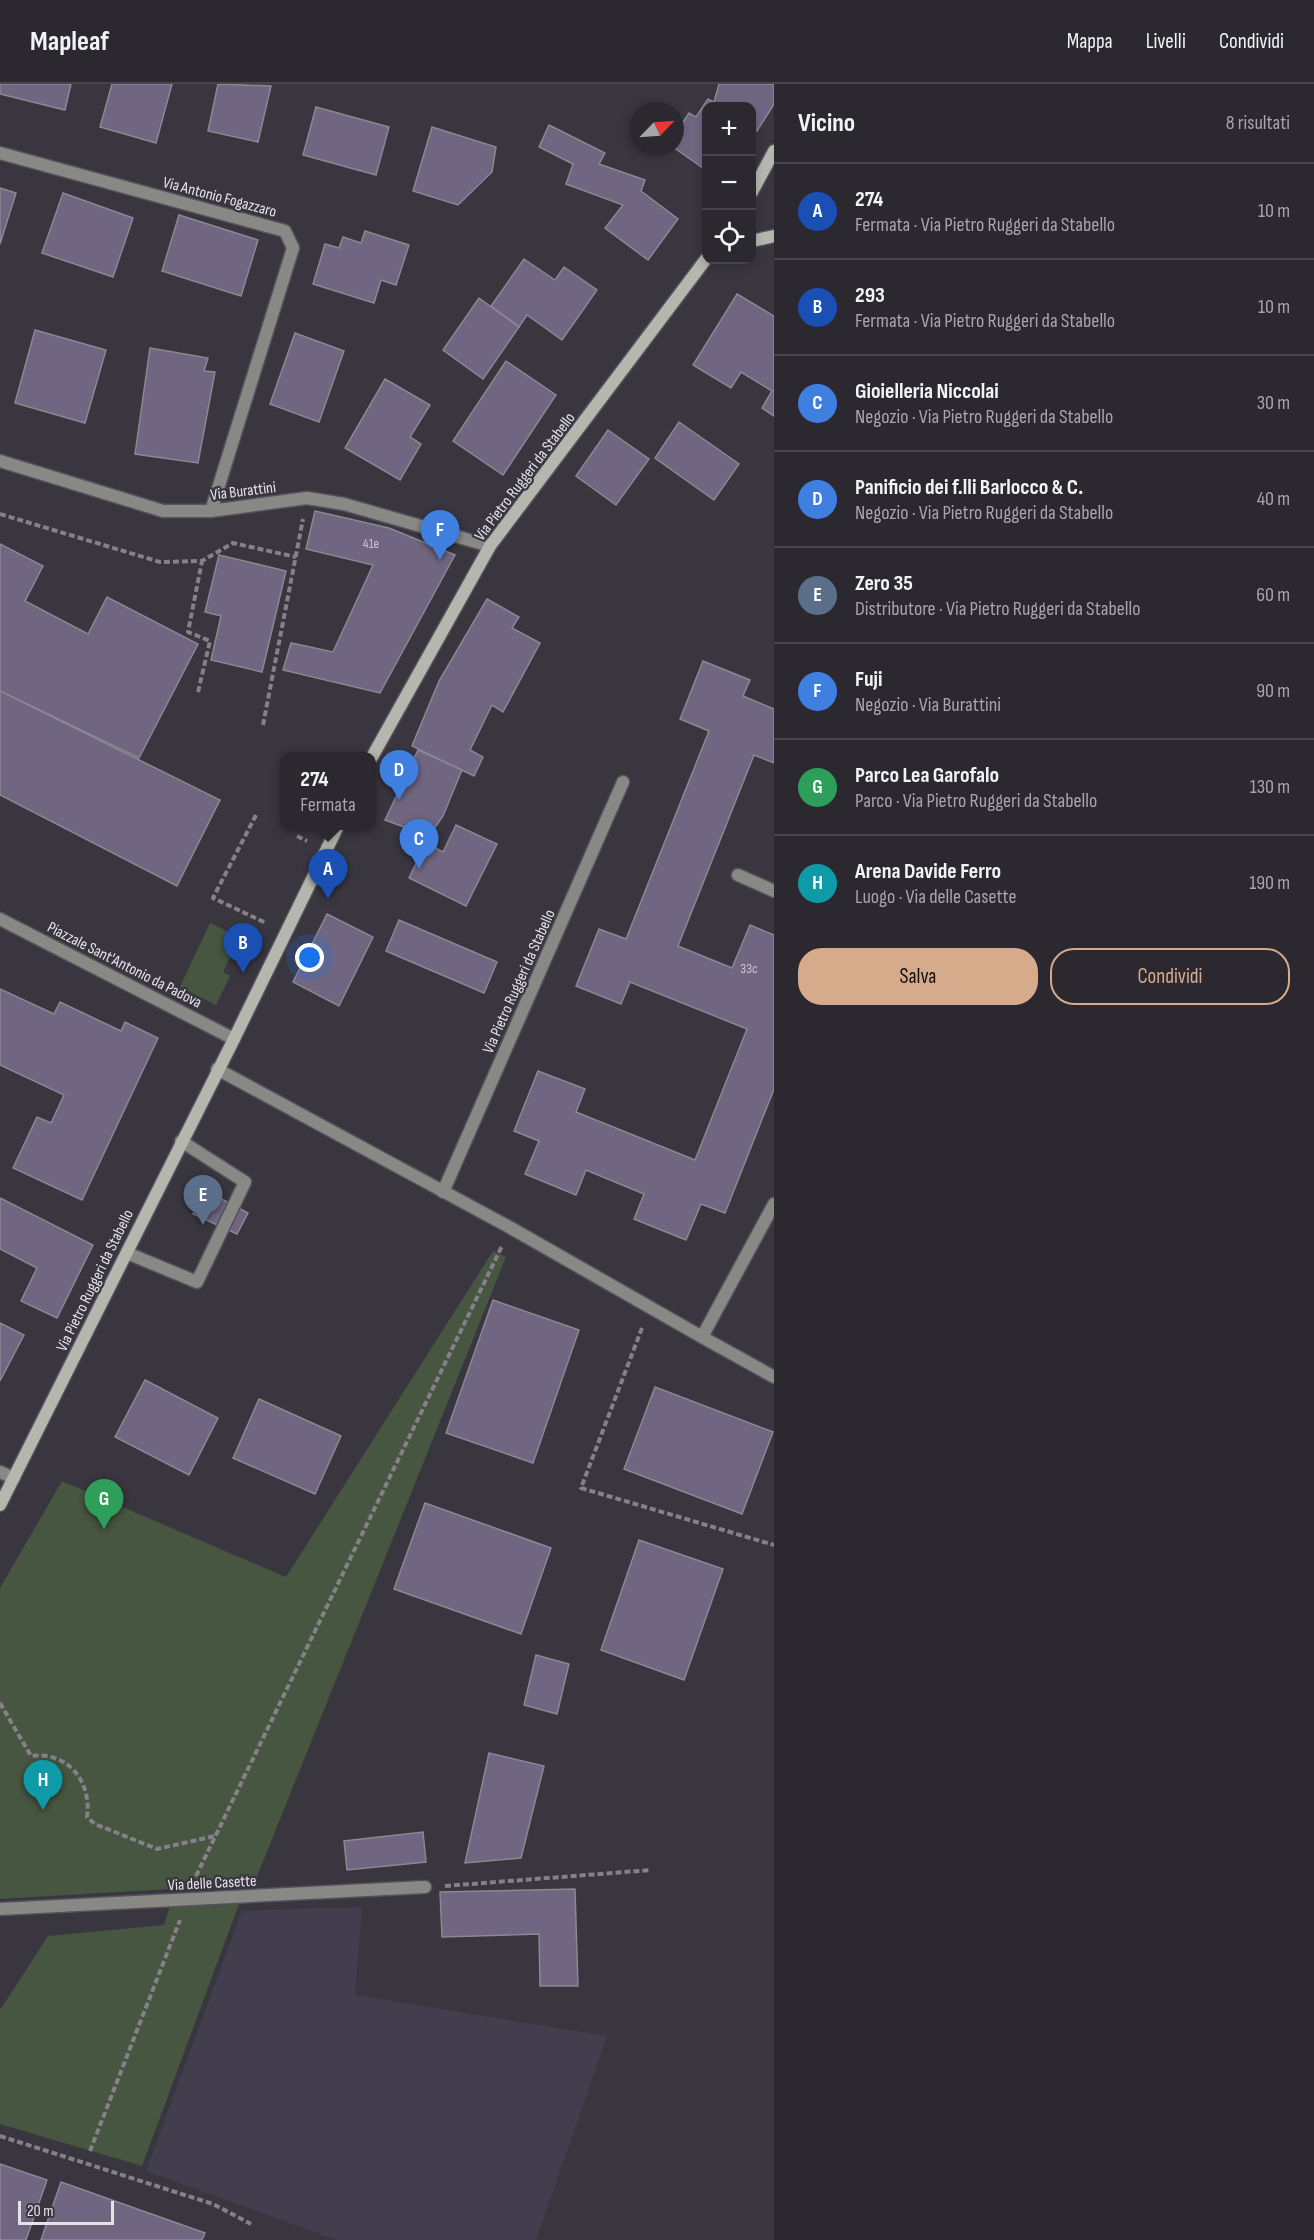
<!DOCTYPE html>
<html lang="it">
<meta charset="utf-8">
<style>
:root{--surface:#2b282f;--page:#333037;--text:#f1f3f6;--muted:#a6a6aa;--line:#47444b;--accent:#d6ab8b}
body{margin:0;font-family:"Sofia Sans Condensed",sans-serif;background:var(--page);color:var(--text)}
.controls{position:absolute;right:18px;top:18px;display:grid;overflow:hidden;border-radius:12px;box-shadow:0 3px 9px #0003}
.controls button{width:54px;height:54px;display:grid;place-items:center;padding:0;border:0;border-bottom:2px solid var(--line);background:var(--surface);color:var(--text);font:30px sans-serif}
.compass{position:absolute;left:630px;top:18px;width:54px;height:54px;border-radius:50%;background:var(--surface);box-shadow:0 3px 9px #0003;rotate:65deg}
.scale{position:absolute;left:18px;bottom:15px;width:96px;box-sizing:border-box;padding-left:6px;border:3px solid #e5e3e9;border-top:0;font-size:16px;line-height:21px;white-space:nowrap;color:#e5e3e9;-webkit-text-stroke:4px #39363f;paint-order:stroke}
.you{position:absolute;left:310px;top:874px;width:21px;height:21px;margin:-15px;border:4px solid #fff;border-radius:50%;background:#1a73e8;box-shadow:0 0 0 9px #1a73e833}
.badge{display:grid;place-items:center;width:39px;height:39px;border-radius:50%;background:var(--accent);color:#fff;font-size:20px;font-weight:700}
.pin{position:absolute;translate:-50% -50px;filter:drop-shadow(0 2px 3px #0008)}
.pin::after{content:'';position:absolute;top:32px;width:21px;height:18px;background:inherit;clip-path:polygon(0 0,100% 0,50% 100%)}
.popup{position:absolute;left:280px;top:668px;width:96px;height:78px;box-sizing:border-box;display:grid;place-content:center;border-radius:12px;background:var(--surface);filter:drop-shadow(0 2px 4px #0005);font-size:20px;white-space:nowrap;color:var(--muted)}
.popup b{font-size:22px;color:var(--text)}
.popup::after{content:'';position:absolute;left:50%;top:100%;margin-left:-12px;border:12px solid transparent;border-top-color:var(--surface)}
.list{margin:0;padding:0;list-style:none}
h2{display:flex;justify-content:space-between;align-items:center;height:78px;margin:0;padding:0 24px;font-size:26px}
h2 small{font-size:20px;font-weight:400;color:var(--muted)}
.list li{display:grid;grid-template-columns:39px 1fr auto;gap:18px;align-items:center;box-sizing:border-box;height:96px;padding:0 24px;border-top:2px solid var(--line)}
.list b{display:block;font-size:22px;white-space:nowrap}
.list p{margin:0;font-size:20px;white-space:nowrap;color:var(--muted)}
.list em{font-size:20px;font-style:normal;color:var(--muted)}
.actions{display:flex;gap:12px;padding:18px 24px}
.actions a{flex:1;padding:14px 0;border:2px solid var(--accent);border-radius:24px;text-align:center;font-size:21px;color:var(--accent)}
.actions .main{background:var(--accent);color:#111}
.icon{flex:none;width:33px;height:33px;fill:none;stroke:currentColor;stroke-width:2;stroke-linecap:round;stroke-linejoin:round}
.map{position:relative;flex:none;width:774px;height:2156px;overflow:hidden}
header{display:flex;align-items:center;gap:36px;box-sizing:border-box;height:84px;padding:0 30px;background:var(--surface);border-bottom:2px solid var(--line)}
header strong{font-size:28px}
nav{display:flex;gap:33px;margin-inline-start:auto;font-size:21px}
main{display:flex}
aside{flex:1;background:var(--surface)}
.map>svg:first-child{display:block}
.built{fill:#433e4d}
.green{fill:#475640}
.building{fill:#706681;stroke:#8b8793;stroke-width:1.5}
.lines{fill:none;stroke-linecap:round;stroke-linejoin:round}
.lane-casing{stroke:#55525a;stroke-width:15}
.street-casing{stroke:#55525a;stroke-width:15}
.secondary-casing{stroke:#55525a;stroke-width:15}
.path{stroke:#848189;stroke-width:4;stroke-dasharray:6 3;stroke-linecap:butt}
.lane{stroke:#888984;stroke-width:12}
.street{stroke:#888984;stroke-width:12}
.secondary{stroke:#b5b7af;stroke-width:12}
.labels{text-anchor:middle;stroke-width:4.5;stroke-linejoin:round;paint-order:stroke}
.number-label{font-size:14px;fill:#c8c4cf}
.street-label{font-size:16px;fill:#e5e3e9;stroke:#39363f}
</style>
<header>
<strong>Mapleaf</strong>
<nav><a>Mappa</a><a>Livelli</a><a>Condividi</a></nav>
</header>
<main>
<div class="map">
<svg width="774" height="2156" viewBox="0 0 774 2156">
<rect width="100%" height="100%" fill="#39363f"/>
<path class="built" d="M362 1823 355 1911 607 1952 536 2156H337L146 2087 242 1827Z"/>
<g class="green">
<path d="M210 839 247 857 239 872 232 869 223 888 230 892 216 921 180 903Z"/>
<path d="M493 1167 506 1173 254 1800 0 1815V1504L62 1397 286 1493Z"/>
<path d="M239 1820 142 2082 0 2040V1926L48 1852 164 1841 170 1822Z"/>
</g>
<g class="building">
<path d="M0 0H71L65 26 0 10Z"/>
<path d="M112 0H172L156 59 100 43Z"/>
<path d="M218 0 271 2 258 58 208 47Z"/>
<path d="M719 0H774V20L757 47 752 43V22H721L714 18Z"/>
<path d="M708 15 721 22H706V86L673 63H675V50L689 29 696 33Z"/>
<path d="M316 23 389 43 376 91 303 71Z"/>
<path d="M549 41 605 69 599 80 645 96 641 107 678 135 648 176 605 144 623 121 566 100 573 80 539 63Z"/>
<path d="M432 43 496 63 492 88 458 121 413 107Z"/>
<path d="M0 104 16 109 0 160Z"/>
<path d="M63 109 133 134 113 193 42 169Z"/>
<path d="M179 131 258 156 241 212 162 187Z"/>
<path d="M365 147 409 161 396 201 381 196 374 219 313 200 325 160 339 164 343 153 361 159Z"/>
<path d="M524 175 555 196 564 183 597 206 562 256 527 231 519 243 491 222Z"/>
<path d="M737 210 774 232V332L762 324 772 307 741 288 731 304 693 281Z"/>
<path d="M479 214 519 243 483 295 443 266Z"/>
<path d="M35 246 106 266 85 339 15 319Z"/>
<path d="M295 249 344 267 319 338 270 320Z"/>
<path d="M150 264 208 274 204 287 215 288 198 379 135 370Z"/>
<path d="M506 277 556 311 503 391 453 357Z"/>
<path d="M385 295 430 321 410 353 421 360 400 396 345 364Z"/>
<path d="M679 338 739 380 714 416 655 374Z"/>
<path d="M608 346 649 375 616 421 576 392Z"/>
<path d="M315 427 389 444 455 471 380 609 283 586 291 559 333 568 373 481 306 465Z"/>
<path d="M0 460 43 482 25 517 88 550 107 513 198 560 139 674 0 607Z"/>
<path d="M219 471 286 487 262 588 211 576 221 532 205 528Z"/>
<path d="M487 515 519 533 512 544 540 559 503 628 492 621 470 666 483 673 474 692 412 662 439 597Z"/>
<path d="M703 577 750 596 743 612 774 625V679L754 671 678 862 732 884 750 841 774 851V1005L725 1129 701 1120 686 1156 634 1135 644 1110 586 1086 576 1111 525 1090 539 1057 514 1047 538 987 585 1005 576 1028 695 1076 747 945 630 898 621 920 576 902 599 845 626 855 709 647 680 635Z"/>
<path d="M0 607 220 716 177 802 0 711Z"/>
<path d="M418 666 462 686 443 732 429 752 385 736Z"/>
<path d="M456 741 497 760 466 822 409 794 426 759 443 768Z"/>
<path d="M327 830 373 853 339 922 293 898Z"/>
<path d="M399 836 497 878 484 909 386 867Z"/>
<path d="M0 905 54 930 60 918 121 947 125 938 158 954 82 1116 13 1084 37 1033 51 1039 64 1011 0 981Z"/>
<path d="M205 1106 248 1129 237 1150 193 1130Z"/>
<path d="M0 1114 93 1161 57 1234 21 1217 37 1184 0 1165Z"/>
<path d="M493 1216 579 1246 533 1379 446 1349Z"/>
<path d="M0 1239 24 1251 0 1297Z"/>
<path d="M145 1296 218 1334 189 1391 115 1353Z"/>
<path d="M655 1303 773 1348 742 1430 624 1385Z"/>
<path d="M259 1315 341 1352 315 1410 233 1374Z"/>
<path d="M425 1419 551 1464 521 1550 394 1505Z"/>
<path d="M639 1456 723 1485 684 1596 601 1566Z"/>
<path d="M536 1571 569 1580 557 1630 524 1621Z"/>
<path d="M489 1669 544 1682 521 1774 465 1779Z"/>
<path d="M423 1748 426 1778 347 1786 344 1757Z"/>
<path d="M575 1805 578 1902H540L539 1850 442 1853 440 1808Z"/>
<path d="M0 2080 47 2096 26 2156H0Z"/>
<path d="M61 2098 205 2149 202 2156H41Z"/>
</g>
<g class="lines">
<g class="lane-casing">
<g id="lane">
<path d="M0 835 234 955"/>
<path d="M127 1169 197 1198 245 1098 181 1057"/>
</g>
</g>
<g class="street-casing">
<g id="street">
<path d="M0 69 285 147 293 164 211 427"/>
<path d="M0 377 163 427H211L307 414 344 420 490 462"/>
<path d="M738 791 774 807"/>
<path d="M217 985 511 1144 702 1253 774 1120"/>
<path d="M443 1108 623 698"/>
<path d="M702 1253 774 1293"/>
<path d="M0 1388 14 1394"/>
<path d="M0 1825 425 1803"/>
</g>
</g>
<g class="secondary-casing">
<g id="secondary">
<path d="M752 108 774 67"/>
<path d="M752 157 774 152"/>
<path d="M372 673 490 462 706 175"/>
<path d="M0 1421 234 955 338 742"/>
</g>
</g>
<g class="path">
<path d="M0 430 160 478 202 477 233 459 296 473"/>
<path d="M198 608 210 557 188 548 202 477"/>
<path d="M263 641 303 435"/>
<path d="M256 731 213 814 266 839"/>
<path d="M297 752 307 757"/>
<path d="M642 1244 581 1404 774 1461"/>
<path d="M0 1619 31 1672C69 1667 92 1699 87 1733L95 1740 157 1765 215 1752"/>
<path d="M196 1792 502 1162"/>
<path d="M445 1802 651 1786"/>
<path d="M0 2052 213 2120 251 2140"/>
<path d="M90 2067 180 1836"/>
</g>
<use href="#lane" class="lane"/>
<use href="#street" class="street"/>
<use href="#secondary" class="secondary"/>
</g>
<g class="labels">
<g class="number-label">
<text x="371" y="464">41e</text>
<text x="749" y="889">33c</text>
</g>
<g class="street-label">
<text transform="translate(220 112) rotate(15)" y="6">Via Antonio Fogazzaro</text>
<text transform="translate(524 392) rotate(-53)" y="6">Via Pietro Ruggeri da Stabello</text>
<text transform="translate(243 406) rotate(-7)" y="6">Via Burattini</text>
<text transform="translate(125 880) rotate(27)" y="6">Piazzale Sant'Antonio da Padova</text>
<text transform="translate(518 897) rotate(-66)" y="6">Via Pietro Ruggeri da Stabello</text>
<text transform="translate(94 1196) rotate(-64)" y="6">Via Pietro Ruggeri da Stabello</text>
<text transform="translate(212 1798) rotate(-3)" y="6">Via delle Casette</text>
</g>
</g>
</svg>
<div class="controls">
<button>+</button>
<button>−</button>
<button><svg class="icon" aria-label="locate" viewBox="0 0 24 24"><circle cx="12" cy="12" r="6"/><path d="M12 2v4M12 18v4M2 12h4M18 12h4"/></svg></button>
</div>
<svg class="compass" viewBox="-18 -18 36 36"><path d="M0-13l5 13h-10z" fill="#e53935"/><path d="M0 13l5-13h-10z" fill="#a6a6aa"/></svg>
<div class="scale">20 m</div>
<div class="you"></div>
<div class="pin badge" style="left:328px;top:815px;background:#1a4fb4">A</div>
<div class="popup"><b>274</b>Fermata</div>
<div class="pin badge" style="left:243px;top:889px;background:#1a4fb4">B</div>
<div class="pin badge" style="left:419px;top:785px;background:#3f7fe0">C</div>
<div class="pin badge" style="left:399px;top:716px;background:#3f7fe0">D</div>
<div class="pin badge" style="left:203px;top:1141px;background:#5c6f8a">E</div>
<div class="pin badge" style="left:440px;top:476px;background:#3f7fe0">F</div>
<div class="pin badge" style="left:104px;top:1445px;background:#2e9e5b">G</div>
<div class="pin badge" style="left:43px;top:1726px;background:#0f9aa8">H</div>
</div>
<aside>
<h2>Vicino<small>8 risultati</small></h2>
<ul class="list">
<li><span class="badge" style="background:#1a4fb4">A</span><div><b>274</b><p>Fermata · Via Pietro Ruggeri da Stabello</p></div><em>10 m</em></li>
<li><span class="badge" style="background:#1a4fb4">B</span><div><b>293</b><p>Fermata · Via Pietro Ruggeri da Stabello</p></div><em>10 m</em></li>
<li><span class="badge" style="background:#3f7fe0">C</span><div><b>Gioielleria Niccolai</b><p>Negozio · Via Pietro Ruggeri da Stabello</p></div><em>30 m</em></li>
<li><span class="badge" style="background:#3f7fe0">D</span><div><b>Panificio dei f.lli Barlocco &amp; C.</b><p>Negozio · Via Pietro Ruggeri da Stabello</p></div><em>40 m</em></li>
<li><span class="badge" style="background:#5c6f8a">E</span><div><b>Zero 35</b><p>Distributore · Via Pietro Ruggeri da Stabello</p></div><em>60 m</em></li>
<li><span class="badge" style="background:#3f7fe0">F</span><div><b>Fuji</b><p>Negozio · Via Burattini</p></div><em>90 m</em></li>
<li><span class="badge" style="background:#2e9e5b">G</span><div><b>Parco Lea Garofalo</b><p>Parco · Via Pietro Ruggeri da Stabello</p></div><em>130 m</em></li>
<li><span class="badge" style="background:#0f9aa8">H</span><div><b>Arena Davide Ferro</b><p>Luogo · Via delle Casette</p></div><em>190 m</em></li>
</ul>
<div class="actions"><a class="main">Salva</a><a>Condividi</a></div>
</aside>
</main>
